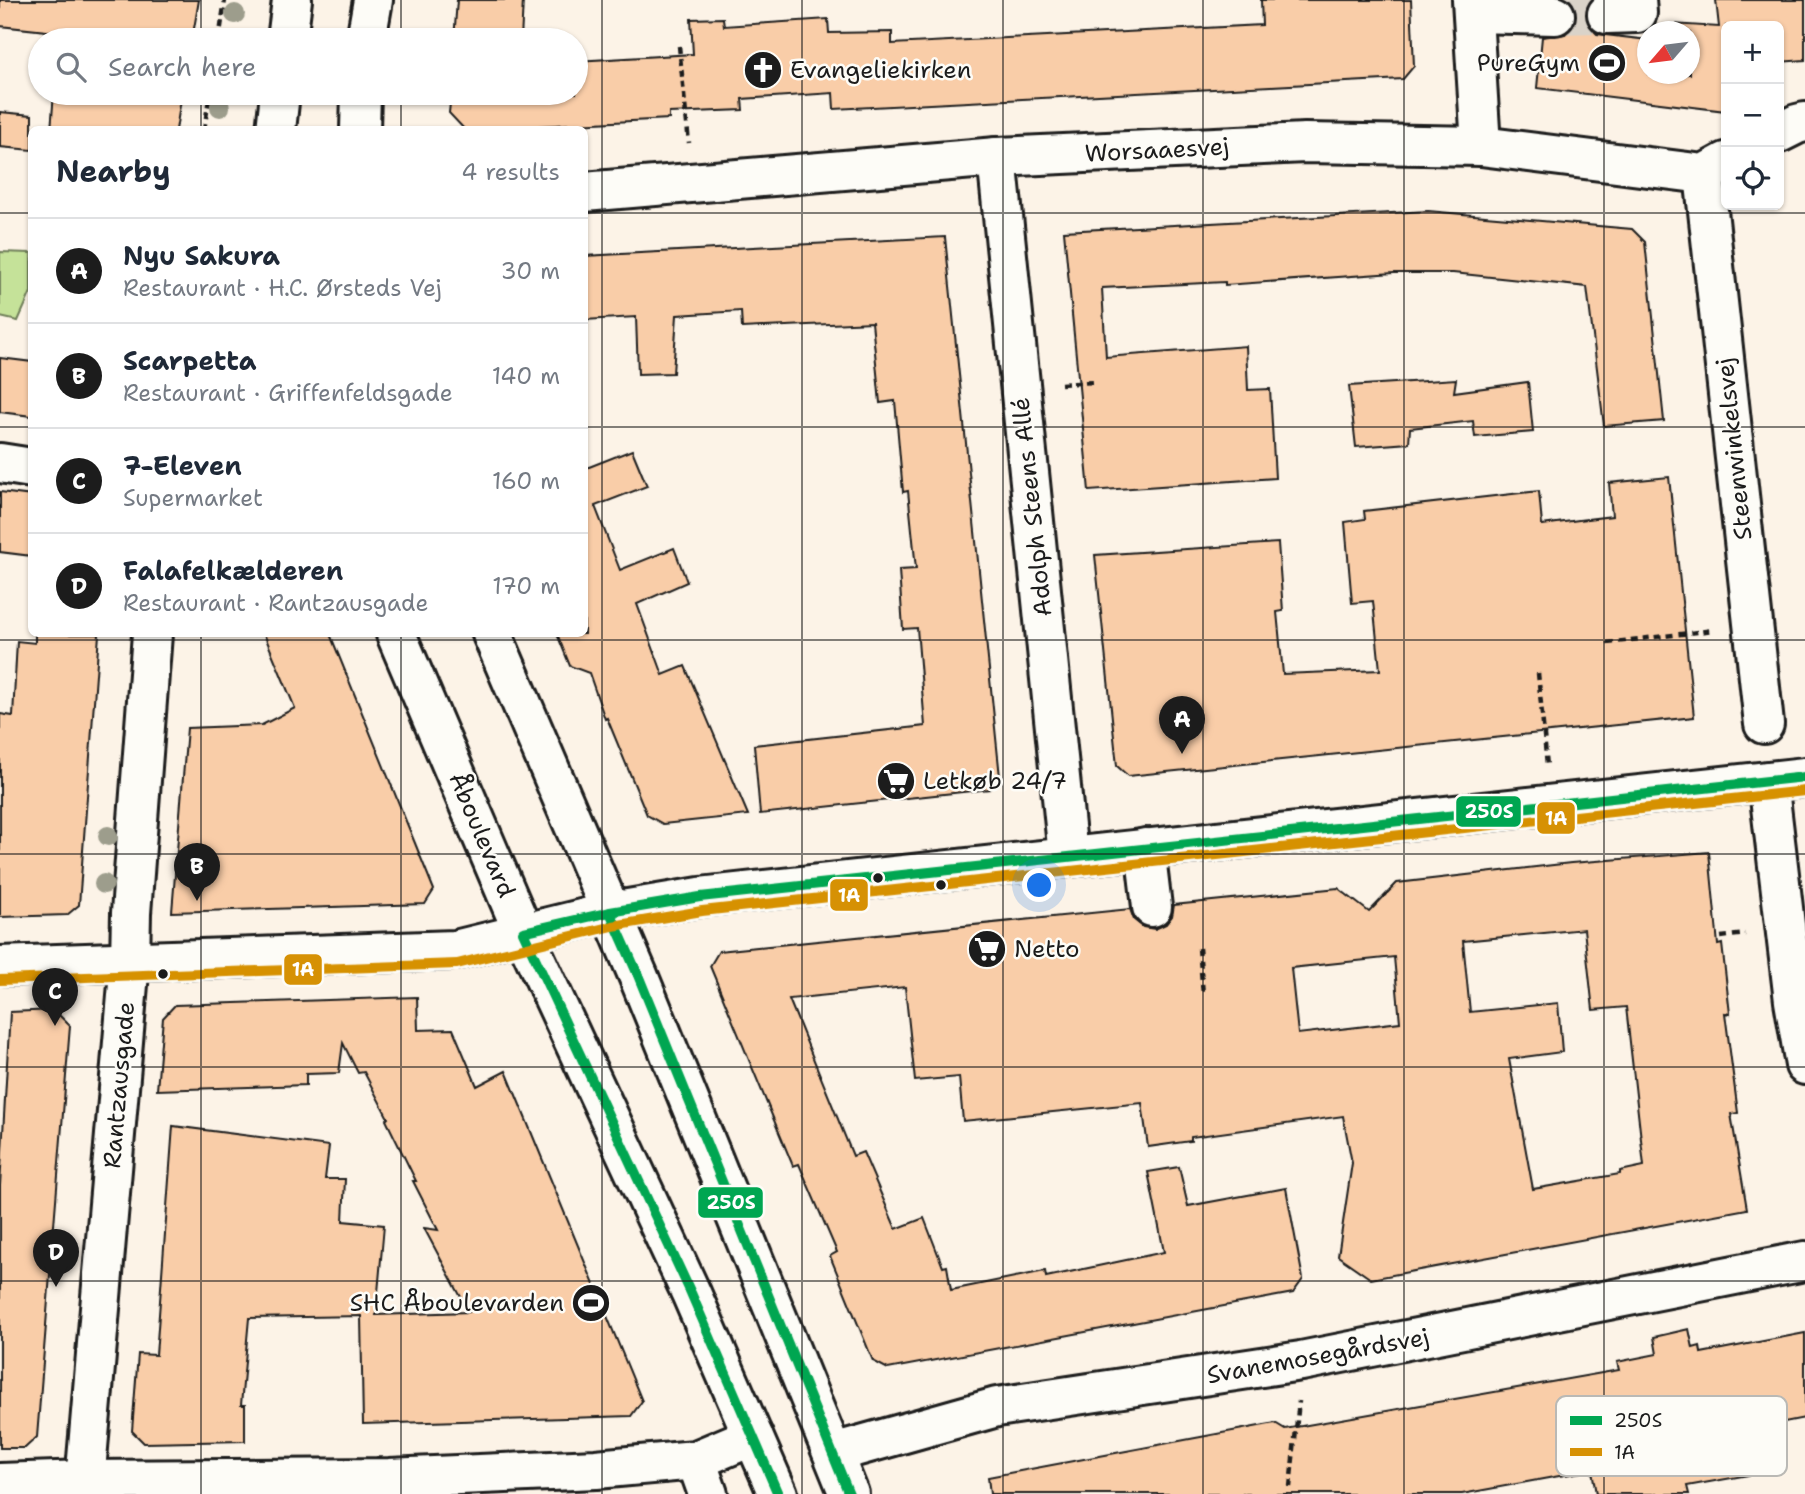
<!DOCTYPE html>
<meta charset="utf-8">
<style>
:root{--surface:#fff;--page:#f2f2f3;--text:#1f2937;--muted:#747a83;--line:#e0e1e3;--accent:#1c1c1c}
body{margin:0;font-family:"Shantell Sans",sans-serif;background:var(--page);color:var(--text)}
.controls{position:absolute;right:21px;top:21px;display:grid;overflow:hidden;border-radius:10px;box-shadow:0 2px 5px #0004}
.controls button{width:63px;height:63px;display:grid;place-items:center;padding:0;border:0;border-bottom:2px solid var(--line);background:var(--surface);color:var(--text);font:35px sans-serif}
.compass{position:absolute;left:1637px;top:21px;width:63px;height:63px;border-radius:50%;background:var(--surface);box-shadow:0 2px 5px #0004;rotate:242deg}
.you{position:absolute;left:1040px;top:886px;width:24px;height:24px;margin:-18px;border:5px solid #fff;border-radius:50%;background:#1a73e8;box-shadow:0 0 0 10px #1a73e833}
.badge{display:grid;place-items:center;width:46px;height:46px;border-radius:50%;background:var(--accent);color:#fff;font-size:23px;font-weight:700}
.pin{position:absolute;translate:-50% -58px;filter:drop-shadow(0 2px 4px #0008)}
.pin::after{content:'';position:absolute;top:37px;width:24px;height:21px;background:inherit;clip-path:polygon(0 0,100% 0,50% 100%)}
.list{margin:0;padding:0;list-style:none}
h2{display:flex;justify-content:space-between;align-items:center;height:91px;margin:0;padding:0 28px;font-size:30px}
h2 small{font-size:23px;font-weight:400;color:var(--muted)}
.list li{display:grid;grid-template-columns:46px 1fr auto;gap:21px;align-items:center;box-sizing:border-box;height:105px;padding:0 28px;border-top:2px solid var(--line)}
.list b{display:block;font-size:26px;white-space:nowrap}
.list p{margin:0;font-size:23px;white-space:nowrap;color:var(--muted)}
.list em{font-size:23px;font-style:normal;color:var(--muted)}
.icon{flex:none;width:38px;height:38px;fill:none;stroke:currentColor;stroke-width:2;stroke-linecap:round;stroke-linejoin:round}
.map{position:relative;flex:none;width:1805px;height:1494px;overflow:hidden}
.search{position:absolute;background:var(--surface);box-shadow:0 2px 5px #0004;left:28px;top:28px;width:560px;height:77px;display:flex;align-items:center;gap:18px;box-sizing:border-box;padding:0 24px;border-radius:38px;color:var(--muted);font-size:26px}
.panel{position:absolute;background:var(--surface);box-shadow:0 2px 5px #0004;left:28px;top:126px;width:560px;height:511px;border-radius:10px}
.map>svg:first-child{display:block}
.green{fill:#c5e299;stroke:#707f5a;stroke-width:2}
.building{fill:#f9cda8;stroke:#1c1c1c;stroke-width:2;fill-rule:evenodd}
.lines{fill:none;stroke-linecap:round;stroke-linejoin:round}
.minor-tunnel{stroke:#dad3c9;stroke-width:38;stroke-dasharray:38 19;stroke-linecap:butt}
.minor-casing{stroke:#1c1c1c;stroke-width:44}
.path{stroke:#1c1c1c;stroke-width:4.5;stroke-dasharray:7 5;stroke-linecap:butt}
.minor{stroke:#fdfcf7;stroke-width:38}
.bus-1-casing{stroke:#fdfcf7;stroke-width:16}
.bus-2-casing{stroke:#fdfcf7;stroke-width:16}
.bus-1{stroke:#00a651;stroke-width:10}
.bus-2{stroke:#d69104;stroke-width:10}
.tree{fill:#9d9d8c}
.grid{fill:none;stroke:#1c1c1c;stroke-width:2;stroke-opacity:0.55}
.bus-dot{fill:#1c1c1c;stroke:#fdfcf7;stroke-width:2.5}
.labels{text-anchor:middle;stroke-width:5;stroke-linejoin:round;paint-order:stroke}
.poi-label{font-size:24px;fill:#1c1c1c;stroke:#fdfcf7;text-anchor:start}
.street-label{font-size:24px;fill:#1c1c1c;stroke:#fdfcf7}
.key{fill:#fdfcf7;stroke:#bab9b5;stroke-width:2}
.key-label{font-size:19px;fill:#1c1c1c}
.line-badge{stroke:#fdfcf7;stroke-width:2.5}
.badge-label{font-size:19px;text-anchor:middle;font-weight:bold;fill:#fff}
</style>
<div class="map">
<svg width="1805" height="1494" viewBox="0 0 1805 1494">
<rect width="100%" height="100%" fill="#fcf3e7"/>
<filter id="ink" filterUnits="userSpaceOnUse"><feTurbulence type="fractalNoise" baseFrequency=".0143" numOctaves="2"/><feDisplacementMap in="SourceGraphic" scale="14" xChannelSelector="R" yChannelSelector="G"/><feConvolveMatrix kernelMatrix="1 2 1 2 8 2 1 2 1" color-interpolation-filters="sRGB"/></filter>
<g filter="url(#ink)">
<path class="green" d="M0 252 31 253V292L18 321 0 317Z"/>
<g class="building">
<path d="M0 0H199L192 40H131L0 26Z"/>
<path d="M457 0H523L521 40H454Z"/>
<path d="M1261 0H1411L1414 66 1403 79 834 109 833 93 742 99 743 110 669 113V119L465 130 449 113 451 93H576V61L693 54 691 19 723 18 724 26 828 19 829 33 892 32V44L1262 25Z"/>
<path d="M1570 0H1591L1587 4 1585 15 1589 26 1597 34 1648 40V74H1690V32H1671L1672 24 1719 27 1716 0H1805V60L1779 62V26H1726V111L1537 88 1542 37 1565 34 1574 26 1577 15 1574 5Z"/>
<path d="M54 93H182L176 130H51Z"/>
<path d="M0 112 32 115V150L0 147Z"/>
<path d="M1428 211 1632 229 1645 242 1664 421 1604 426 1587 287 1453 273H1394L1225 285V282L1102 288 1106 357 1246 346 1248 390 1270 389 1275 478 1089 491 1064 231Z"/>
<path d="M945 237 1000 777 990 789 760 814 754 745 925 726 917 628 903 629 899 570 916 569 908 491 903 492 895 401 880 403 872 322 742 328 741 311 677 315 673 373 638 374 636 317 584 320V256Z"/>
<path d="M0 358 32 362V416L0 412Z"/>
<path d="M1456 379 1454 392 1528 382 1533 432 1475 437 1473 421 1410 428 1409 443 1356 447 1349 386Z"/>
<path d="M632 450 647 486 595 506 620 570 674 548 687 582 637 604 663 675 685 666 748 815 663 824 647 815 607 718 605 719 589 673 570 666 557 634H584V469Z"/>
<path d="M1669 477 1694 717 1128 776 1117 766 1095 555 1278 543 1283 611 1277 612 1283 674 1380 670 1373 601 1352 603 1345 522 1365 519 1364 511 1539 491 1542 525 1579 520 1612 516 1609 483Z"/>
<path d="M0 492 32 496V556L0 552Z"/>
<path d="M35 634H99L79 905 67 915 0 917V714L13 716 17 641 35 643Z"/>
<path d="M264 634H330L434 890 425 904 172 912 187 728 262 725 295 708Z"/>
<path d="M1709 852 1718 945 1722 944 1730 1014 1725 1013 1738 1113 1731 1114 1747 1209 1371 1279 1338 1256 1352 1163 1343 1116 1191 1137V1141L1148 1147 1142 1103 963 1121 959 1077 915 1081 905 987 789 999 853 1156 863 1152 896 1229 924 1218 943 1267 947 1266 951 1290 1045 1271 1046 1277 1164 1252 1148 1172 1179 1167 1188 1206 1286 1188 1303 1279 1293 1293 888 1369 873 1361 830 1256 837 1252 799 1164 793 1166 710 966 719 951 1130 909 1134 920 1143 927 1155 929 1166 924 1172 916 1174 905 1338 888 1369 912 1397 883 1571 863ZM1584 929 1593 1010 1626 1007 1644 1166 1620 1171V1174L1533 1189 1509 1059 1562 1052 1558 1003 1470 1012 1463 941ZM1394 957 1400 1022 1298 1034 1291 968Z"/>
<path d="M417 997 418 1030 453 1029 477 1086 506 1071 642 1401 631 1416 363 1424 361 1316 249 1318 241 1405H245V1441L144 1443 132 1431 138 1354 156 1355 173 1126 329 1146 325 1179H345L343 1221 384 1225 376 1315 469 1312 424 1228 438 1230 413 1181H416L386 1120 388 1118 364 1072 358 1073 343 1043 339 1073 306 1074V1085L157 1090 163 1018 175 1005Z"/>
<path d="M54 1010 70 1026 37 1437 25 1448H0V1186L10 1012Z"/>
<path d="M1689 1329 1693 1348 1700 1346 1701 1353 1805 1333V1418L1774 1424 1782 1469 1687 1486 1689 1494H1596L1592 1470 1462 1494H990L988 1477 1275 1423 1285 1429 1619 1370 1617 1362 1657 1354 1654 1337Z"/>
</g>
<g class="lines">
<path class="minor-tunnel" d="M1555 15 1607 14"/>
<g class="minor-casing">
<g id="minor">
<path d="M1472 0 1481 146"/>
<path d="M1473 13 1555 15"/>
<path d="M1607 14 1637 13 1636 0"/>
<path d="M287 40 292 0"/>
<path d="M366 40 373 0"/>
<path d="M276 130 280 93"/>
<path d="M360 130 361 93"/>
<path d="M1779 133 1797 124 1805 122"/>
<path d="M997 157 1068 856"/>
<path d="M1704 174 1764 724"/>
<path d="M584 192 997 157 1305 143 1481 146 1704 174 1726 162"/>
<path d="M0 463 32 468"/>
<path d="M396 634 523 932 691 1293 778 1494"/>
<path d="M492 634 638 975 849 1494"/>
<path d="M1768 781 1794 1001 1805 1065"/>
<path d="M1145 848 1152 907"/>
<path d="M0 966 455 950 610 912 700 897 1805 777"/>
<path d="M833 1453 997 1407 1301 1361 1805 1261"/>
<path d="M696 1460 708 1494"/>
<path d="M0 1483 85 1480 389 1478 596 1469 696 1460 753 1436"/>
<path d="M84 1494 130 961 131 913 152 634"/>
</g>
</g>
<g class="path">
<path d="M219 40 225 0"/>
<path d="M679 46 689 143"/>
<path d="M204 130 210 93"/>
<path d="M1061 384 1095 382"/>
<path d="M1607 643 1714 630"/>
<path d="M1538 673 1547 766"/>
<path d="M1721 937 1745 934"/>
<path d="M1199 948 1203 994"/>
<path d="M1290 1487 1299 1401"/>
</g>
<use href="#minor" class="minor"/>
<g class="bus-1-casing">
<g id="bus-1">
<path d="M610 912 638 975 849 1494"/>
<path d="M778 1494 691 1293 523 932 610 912 700 897 1805 777"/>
</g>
</g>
<g class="bus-2-casing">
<path id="bus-2" d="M0 980 457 964 613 926 702 911 1805 791"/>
</g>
<use href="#bus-1" class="bus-1"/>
<use href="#bus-2" class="bus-2"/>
</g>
<g class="tree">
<circle cx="235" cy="14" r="10"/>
<circle cx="220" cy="107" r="10"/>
<circle cx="108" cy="836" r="10"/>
<circle cx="104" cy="884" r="10"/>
</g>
</g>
<path class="grid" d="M201 0V40M401 0V40M602 0V1494M802 0V1494M1003 0V1494M1203 0V1494M1404 0V1494M1604 0V1494M201 93V130M401 93V130M0 213H32M584 213H1805M0 427H32M584 427H1805M201 634V1494M401 634V1494M0 640H1805M0 854H1805M0 1067H1805M0 1281H1805"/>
<defs>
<g id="stadium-disc" transform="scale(2.0125)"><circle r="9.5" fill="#1c1c1c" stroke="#fdfcf7"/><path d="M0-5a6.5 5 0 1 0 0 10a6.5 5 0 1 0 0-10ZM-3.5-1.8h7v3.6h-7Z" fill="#fff"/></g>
<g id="church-disc" transform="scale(2.0125)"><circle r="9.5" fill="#1c1c1c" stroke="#fdfcf7"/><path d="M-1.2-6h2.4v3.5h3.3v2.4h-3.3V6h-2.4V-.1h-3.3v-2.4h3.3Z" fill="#fff"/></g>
<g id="supermarket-disc" transform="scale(2.0125)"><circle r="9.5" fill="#1c1c1c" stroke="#fdfcf7"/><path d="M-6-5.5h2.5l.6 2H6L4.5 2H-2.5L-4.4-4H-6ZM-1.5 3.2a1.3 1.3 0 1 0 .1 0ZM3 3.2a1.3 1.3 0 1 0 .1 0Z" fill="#fff"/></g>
</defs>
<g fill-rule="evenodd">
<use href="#stadium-disc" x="1607" y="63"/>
<use href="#church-disc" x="763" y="70"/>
<use href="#supermarket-disc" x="896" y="781"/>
<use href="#supermarket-disc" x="987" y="949"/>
<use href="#stadium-disc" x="591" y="1303"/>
</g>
<g class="bus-dot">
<circle cx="878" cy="878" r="6"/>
<circle cx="941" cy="885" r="6"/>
<circle cx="163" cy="974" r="6"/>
</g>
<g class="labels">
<g class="poi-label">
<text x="1580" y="71" text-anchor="end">PureGym</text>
<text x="790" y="78">Evangeliekirken</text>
<text x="923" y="789">Letkøb 24/7</text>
<text x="1014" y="957">Netto</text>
<text x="564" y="1311" text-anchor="end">SHC Åboulevarden</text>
</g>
<g class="street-label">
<text transform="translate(1157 150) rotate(-3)" y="8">Worsaaesvej</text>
<text transform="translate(1734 449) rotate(-96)" y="8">Steenwinkelsvej</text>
<text transform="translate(1032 507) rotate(-96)" y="8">Adolph Steens Allé</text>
<text transform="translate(482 835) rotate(67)" y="8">Åboulevard</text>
<text transform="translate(119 1085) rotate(-85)" y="8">Rantzausgade</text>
<text transform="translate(1318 1356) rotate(-10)" y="8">Svanemosegårdsvej</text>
</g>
</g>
<rect x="1556" y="1396" width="231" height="80" rx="10" class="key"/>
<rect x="1570" y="1416" width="32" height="9" fill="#00a651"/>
<rect x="1570" y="1448" width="32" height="8" fill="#d69104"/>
<g class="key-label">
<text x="1614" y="1427">250S</text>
<text x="1614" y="1459">1A</text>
</g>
<g class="line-badge">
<rect x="1455" y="795" width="67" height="33" rx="7" fill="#00a651"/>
<rect x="1536" y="801" width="40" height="34" rx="7" fill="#d69104"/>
<rect x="829" y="878" width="40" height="34" rx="7" fill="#d69104"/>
<rect x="283" y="953" width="40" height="33" rx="7" fill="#d69104"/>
<rect x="697" y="1186" width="67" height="33" rx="7" fill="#00a651"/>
</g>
<g class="badge-label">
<text x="1489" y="818">250S</text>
<text x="1556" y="825">1A</text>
<text x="849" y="902">1A</text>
<text x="303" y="976">1A</text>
<text x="731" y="1209">250S</text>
</g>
</svg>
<div class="controls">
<button>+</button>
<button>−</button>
<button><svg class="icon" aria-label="locate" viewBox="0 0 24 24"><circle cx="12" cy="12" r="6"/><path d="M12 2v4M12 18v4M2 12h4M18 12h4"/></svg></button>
</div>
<svg class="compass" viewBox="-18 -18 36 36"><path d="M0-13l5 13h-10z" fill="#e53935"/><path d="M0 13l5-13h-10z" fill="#747a83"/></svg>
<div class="you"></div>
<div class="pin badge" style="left:1182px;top:754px">A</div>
<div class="pin badge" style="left:197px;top:901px">B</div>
<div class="pin badge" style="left:55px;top:1026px">C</div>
<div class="pin badge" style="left:56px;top:1287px">D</div>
<div class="search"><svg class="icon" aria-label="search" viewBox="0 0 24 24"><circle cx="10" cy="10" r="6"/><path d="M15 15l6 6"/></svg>Search here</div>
<section class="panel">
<h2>Nearby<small>4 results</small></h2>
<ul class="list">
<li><span class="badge">A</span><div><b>Nyu Sakura</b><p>Restaurant · H.C. Ørsteds Vej</p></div><em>30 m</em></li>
<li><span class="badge">B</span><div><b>Scarpetta</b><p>Restaurant · Griffenfeldsgade</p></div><em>140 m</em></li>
<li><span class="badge">C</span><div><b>7-Eleven</b><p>Supermarket</p></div><em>160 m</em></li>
<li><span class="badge">D</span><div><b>Falafelkælderen</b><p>Restaurant · Rantzausgade</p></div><em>170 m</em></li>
</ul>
</section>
</div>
